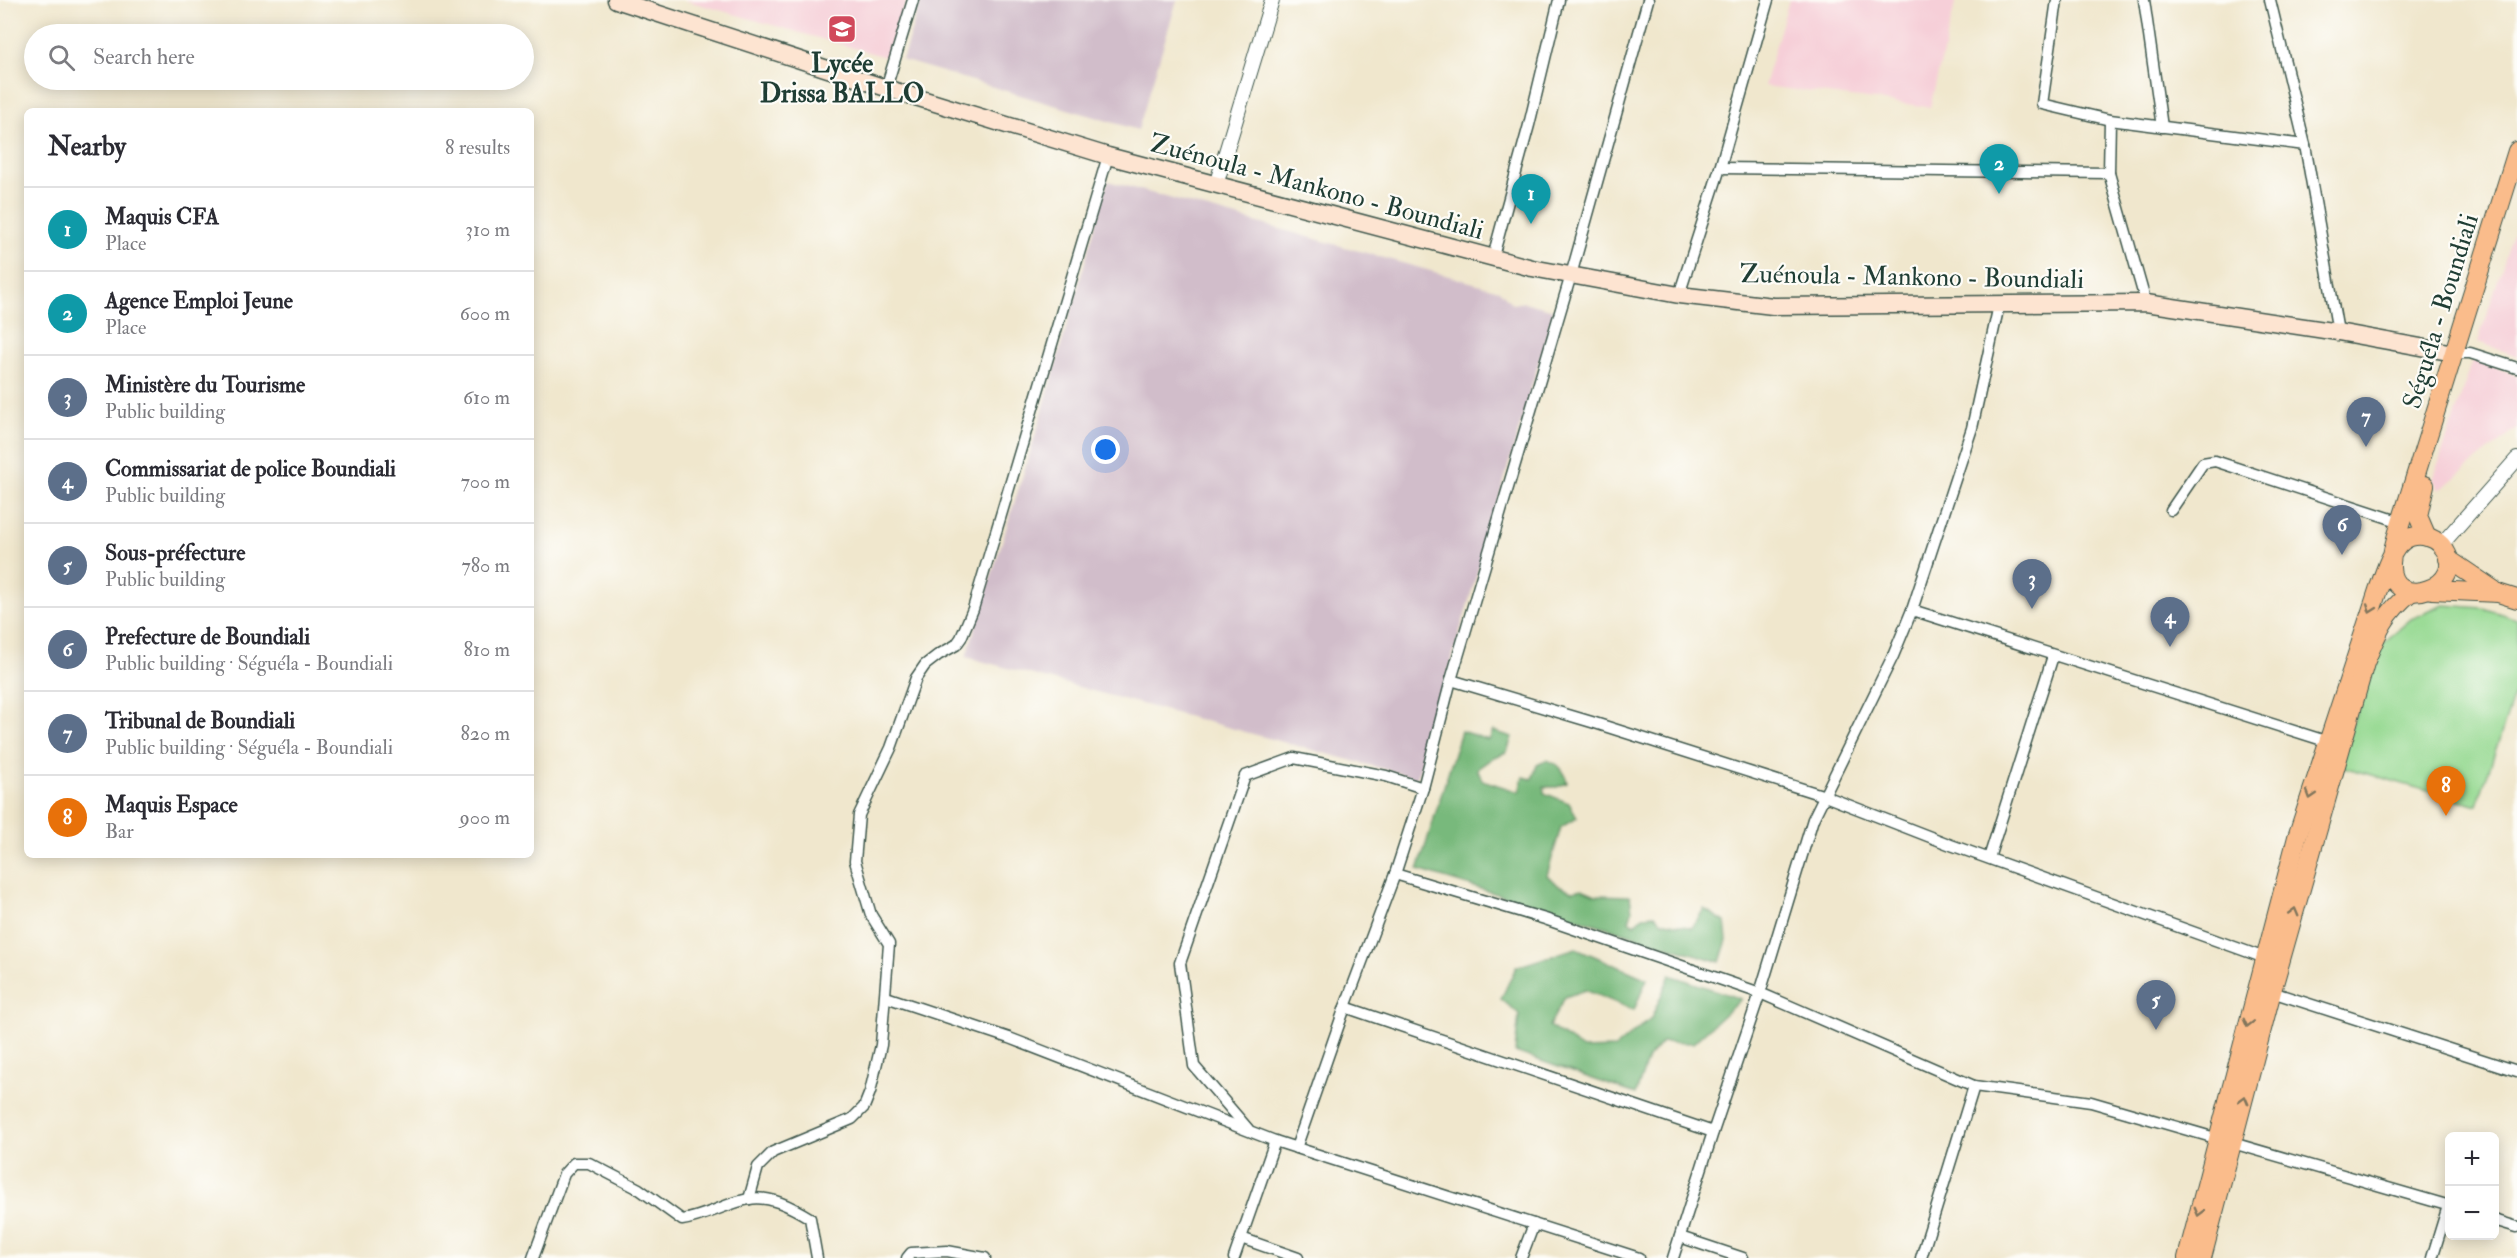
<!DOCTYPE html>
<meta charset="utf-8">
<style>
:root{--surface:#fff;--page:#f2f2f3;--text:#2b2b33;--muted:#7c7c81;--line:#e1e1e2;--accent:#d1495b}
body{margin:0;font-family:"IM FELL Double Pica",serif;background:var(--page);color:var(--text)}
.controls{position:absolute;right:18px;bottom:18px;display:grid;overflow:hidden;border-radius:9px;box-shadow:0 3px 15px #0003}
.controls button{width:54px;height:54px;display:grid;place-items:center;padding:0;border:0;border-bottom:2px solid var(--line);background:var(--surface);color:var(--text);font:30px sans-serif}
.you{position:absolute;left:1106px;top:450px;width:21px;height:21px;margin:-15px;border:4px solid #fff;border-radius:50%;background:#1a73e8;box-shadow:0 0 0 9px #1a73e833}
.badge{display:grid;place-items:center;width:39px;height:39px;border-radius:50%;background:var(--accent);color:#fff;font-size:20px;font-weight:700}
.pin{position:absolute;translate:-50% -50px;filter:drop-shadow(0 2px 3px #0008)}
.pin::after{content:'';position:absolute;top:32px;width:21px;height:18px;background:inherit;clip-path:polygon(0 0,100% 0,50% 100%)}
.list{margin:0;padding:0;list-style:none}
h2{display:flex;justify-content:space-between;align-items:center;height:78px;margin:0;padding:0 24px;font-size:26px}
h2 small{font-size:20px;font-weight:400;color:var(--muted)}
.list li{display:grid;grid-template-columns:39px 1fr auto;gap:18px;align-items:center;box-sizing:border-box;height:84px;padding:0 24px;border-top:2px solid var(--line)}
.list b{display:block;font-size:22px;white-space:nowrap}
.list p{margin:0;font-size:20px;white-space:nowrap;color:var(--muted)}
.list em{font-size:20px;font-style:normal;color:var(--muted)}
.icon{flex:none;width:33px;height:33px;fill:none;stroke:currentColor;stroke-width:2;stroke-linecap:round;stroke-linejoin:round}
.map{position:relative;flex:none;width:2517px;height:1258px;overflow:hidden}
.search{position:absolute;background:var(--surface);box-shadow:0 3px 15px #0003;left:24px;top:24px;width:510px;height:66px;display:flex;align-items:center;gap:15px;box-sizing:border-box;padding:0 21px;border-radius:33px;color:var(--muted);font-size:22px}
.panel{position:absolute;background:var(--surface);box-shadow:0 3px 15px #0003;left:24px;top:108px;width:510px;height:750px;border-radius:9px}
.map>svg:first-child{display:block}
.built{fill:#f6cfd8}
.industrial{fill:#d1bdca}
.green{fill:#95d991;stroke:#5a8b62;stroke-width:1.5}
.forest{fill:#78b97b;stroke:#4c7b58;stroke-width:1.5}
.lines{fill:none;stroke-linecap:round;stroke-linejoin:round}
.minor-casing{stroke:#3e564b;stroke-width:13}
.tertiary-casing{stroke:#3e564b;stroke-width:16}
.secondary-casing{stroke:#3e564b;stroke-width:19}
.primary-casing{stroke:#3e564b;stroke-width:20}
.minor{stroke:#fff;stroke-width:10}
.tertiary{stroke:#fff;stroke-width:14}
.secondary{stroke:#fde4d1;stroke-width:16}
.primary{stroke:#fabc8b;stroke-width:18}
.oneway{stroke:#82765b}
.labels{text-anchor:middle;stroke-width:4.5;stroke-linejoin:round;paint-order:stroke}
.poi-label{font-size:26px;font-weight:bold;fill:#1f3d34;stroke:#fdfcf7}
.street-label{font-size:26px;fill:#1f3d34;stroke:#fdfcf7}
</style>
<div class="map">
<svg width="2517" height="1258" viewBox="0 0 2517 1258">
<rect width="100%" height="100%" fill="#fdfcf7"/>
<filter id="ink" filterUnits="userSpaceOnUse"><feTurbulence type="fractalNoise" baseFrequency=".0167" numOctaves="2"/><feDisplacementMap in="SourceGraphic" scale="12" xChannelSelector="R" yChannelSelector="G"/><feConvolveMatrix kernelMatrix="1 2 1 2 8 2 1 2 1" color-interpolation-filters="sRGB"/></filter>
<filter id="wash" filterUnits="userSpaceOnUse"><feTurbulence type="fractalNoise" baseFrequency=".008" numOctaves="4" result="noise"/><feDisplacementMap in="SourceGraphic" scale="24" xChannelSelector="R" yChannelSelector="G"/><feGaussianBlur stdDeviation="1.35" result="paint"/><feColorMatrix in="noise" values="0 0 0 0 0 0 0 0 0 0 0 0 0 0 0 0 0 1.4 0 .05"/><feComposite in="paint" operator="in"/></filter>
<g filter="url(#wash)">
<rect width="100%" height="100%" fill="#f0e7cd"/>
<g class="built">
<path d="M684 0H907L889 58Z"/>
<path d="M1789 0H1956L1930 107 1764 86Z"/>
<path d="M2517 221V356L2478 342Z"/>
<path d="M2473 360 2517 375V429L2439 490 2433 480Z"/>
</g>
<g class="industrial">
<path d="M921 0H1177L1138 130 902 60Z"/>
<path d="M1108 181 1499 290 1512 304 1524 302 1554 310 1417 778 966 657 1041 417Z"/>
</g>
<path class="green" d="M2444 605 2483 608 2517 619V687L2477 805 2337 765 2382 644 2411 619Z"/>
<g class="forest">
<path d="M1461 731 1489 740 1493 731 1512 737 1507 752 1494 757 1477 769 1482 780 1519 792 1523 777 1532 779 1537 765 1547 760C1559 765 1565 770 1567 783L1557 787H1544V793L1569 803 1577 818 1561 827 1547 875 1556 884 1572 891 1582 889 1596 895 1630 896 1632 911 1629 921 1635 924 1643 916 1655 915 1662 921 1692 928 1704 909 1725 922 1727 940 1720 962 1418 870Z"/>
<path d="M1576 948 1647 979 1634 1010 1585 990 1565 997 1549 1026 1583 1049 1615 1048 1652 1017 1670 975 1741 999 1693 1043 1662 1042 1648 1058 1636 1094 1515 1052 1519 1014 1501 999 1516 967Z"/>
</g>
</g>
<g filter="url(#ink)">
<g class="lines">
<g class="minor-casing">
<g id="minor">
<path d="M2057 0 2042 104 2110 120 2305 145"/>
<path d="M2144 0 2162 127"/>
<path d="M2270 0 2305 145 2338 332"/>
<path d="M886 88 913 0"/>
<path d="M1720 168 2109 173 2146 303"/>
<path d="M2109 173 2110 120"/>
<path d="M1492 260 1529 125 1559 0"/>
<path d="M1679 295 1720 168 1768 0"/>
<path d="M2454 353H2470L2517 368"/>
<path d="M2171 510 2203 463 2215 461 2401 522"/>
<path d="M1912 610 2332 743"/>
<path d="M1451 680 1595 723 1825 796 1951 845 2265 958"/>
<path d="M1989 858 2053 656"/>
<path d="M1395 874 1545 919 1760 993 1974 1086 2091 1102 2450 1206"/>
<path d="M2269 991 2517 1071"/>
<path d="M886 997 1009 1038 1275 1141 1639 1258"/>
<path d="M1345 1007 1713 1132"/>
<path d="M1248 1129 1194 1066 1180 963 1245 776 1294 758 1386 776 1423 788"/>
<path d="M1296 1148 1345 1007 1395 874 1423 788 1451 680 1571 275 1648 0"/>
<path d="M749 1199 758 1167 773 1152 852 1119 864 1107 870 1092 881 1045 889 944 871 915 855 861 859 815 891 748 916 678 925 665 938 655 956 645 961 638 973 609 1108 156"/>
<path d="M2494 1220 2517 1227"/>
<path d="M1680 1237 1743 1258"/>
<path d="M1241 1238 1298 1258"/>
<path d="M533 1258 564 1174 574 1163H589L639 1189 682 1220C705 1217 726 1203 749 1199 770 1195 792 1207 810 1218L817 1258"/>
<path d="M907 1258 911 1253 947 1251 985 1258"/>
<path d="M1234 1258 1275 1141"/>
<path d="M1521 1258 1534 1224"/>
<path d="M1673 1258 1713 1132 1760 993 1813 819 1893 656 1912 610 1972 428 1999 305"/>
<path d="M1921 1258 1974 1086"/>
<path d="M2432 1258 2448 1206"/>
</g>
</g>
<g class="tertiary-casing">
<g id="tertiary">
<path d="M1216 185 1272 0"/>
<path d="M2441 545 2517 459"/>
</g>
</g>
<g class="secondary-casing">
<path id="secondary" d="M616 0 886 88 1108 156 1532 268 1679 295 1773 306 2146 303 2338 332 2454 353"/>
</g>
<g class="primary-casing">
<g id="primary">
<path d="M2425 485 2418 516 2427 537"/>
<path d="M2448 559 2494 590"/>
<path d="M2432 590 2498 593 2517 599"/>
<path d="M2187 1258 2297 837 2378 590C2385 573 2391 543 2411 537 2421 534 2434 537 2441 545 2476 585 2388 617 2391 563 2392 549 2397 535 2401 522L2517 151"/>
<path d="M2202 1258 2272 991 2365 663C2378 631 2384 614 2411 592"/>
</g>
</g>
<use href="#minor" class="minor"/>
<use href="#tertiary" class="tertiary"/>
<use href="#secondary" class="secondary"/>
<use href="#primary" class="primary"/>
</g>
<defs><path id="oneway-chevron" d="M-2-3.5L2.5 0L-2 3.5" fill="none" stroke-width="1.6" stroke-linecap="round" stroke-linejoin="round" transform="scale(1.5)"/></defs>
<g class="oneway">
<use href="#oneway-chevron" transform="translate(2371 609) rotate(110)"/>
<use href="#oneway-chevron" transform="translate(2311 795) rotate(107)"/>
<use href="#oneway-chevron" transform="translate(2294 912) rotate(-75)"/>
<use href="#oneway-chevron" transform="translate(2248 1023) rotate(104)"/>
<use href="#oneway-chevron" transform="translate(2244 1100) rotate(-75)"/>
<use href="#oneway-chevron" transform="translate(2199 1212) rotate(105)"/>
</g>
</g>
<defs>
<g id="school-square" transform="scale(1.5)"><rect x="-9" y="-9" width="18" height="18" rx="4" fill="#d1495b" stroke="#fdfcf7"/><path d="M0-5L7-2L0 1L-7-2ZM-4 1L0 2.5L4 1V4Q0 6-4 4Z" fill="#fff"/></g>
</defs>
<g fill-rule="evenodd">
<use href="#school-square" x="842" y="29"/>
</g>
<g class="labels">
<g class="poi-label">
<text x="842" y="72">Lycée<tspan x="842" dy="30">Drissa BALLO</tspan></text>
</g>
<g class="street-label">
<text transform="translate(1317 186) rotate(15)" y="9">Zuénoula - Mankono - Boundiali</text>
<text transform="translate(1912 276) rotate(1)" y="9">Zuénoula - Mankono - Boundiali</text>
<text transform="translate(2440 311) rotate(-73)" y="9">Séguéla - Boundiali</text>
</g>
</g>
</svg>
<div class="controls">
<button>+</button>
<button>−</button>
</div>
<div class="you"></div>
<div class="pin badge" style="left:1531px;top:224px;background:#0f9aa8">1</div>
<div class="pin badge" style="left:1999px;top:194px;background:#0f9aa8">2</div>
<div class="pin badge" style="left:2032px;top:609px;background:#5c6f8a">3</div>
<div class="pin badge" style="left:2170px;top:647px;background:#5c6f8a">4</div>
<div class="pin badge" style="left:2156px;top:1030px;background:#5c6f8a">5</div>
<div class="pin badge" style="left:2342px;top:555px;background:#5c6f8a">6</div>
<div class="pin badge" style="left:2366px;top:447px;background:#5c6f8a">7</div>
<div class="pin badge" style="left:2446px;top:816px;background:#e8710a">8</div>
<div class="search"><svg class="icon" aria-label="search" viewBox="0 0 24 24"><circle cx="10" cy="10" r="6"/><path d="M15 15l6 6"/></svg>Search here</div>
<section class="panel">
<h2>Nearby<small>8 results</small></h2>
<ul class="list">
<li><span class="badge" style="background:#0f9aa8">1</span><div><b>Maquis CFA</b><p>Place</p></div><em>310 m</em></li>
<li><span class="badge" style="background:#0f9aa8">2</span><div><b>Agence Emploi Jeune</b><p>Place</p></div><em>600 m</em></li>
<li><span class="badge" style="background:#5c6f8a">3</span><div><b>Ministère du Tourisme</b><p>Public building</p></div><em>610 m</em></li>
<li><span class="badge" style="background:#5c6f8a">4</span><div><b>Commissariat de police Boundiali</b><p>Public building</p></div><em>700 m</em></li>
<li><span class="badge" style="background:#5c6f8a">5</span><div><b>Sous-préfecture</b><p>Public building</p></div><em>780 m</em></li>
<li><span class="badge" style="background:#5c6f8a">6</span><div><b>Prefecture de Boundiali</b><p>Public building · Séguéla - Boundiali</p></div><em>810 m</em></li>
<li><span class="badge" style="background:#5c6f8a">7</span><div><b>Tribunal de Boundiali</b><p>Public building · Séguéla - Boundiali</p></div><em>820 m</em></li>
<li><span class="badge" style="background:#e8710a">8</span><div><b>Maquis Espace</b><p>Bar</p></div><em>900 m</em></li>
</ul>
</section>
</div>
